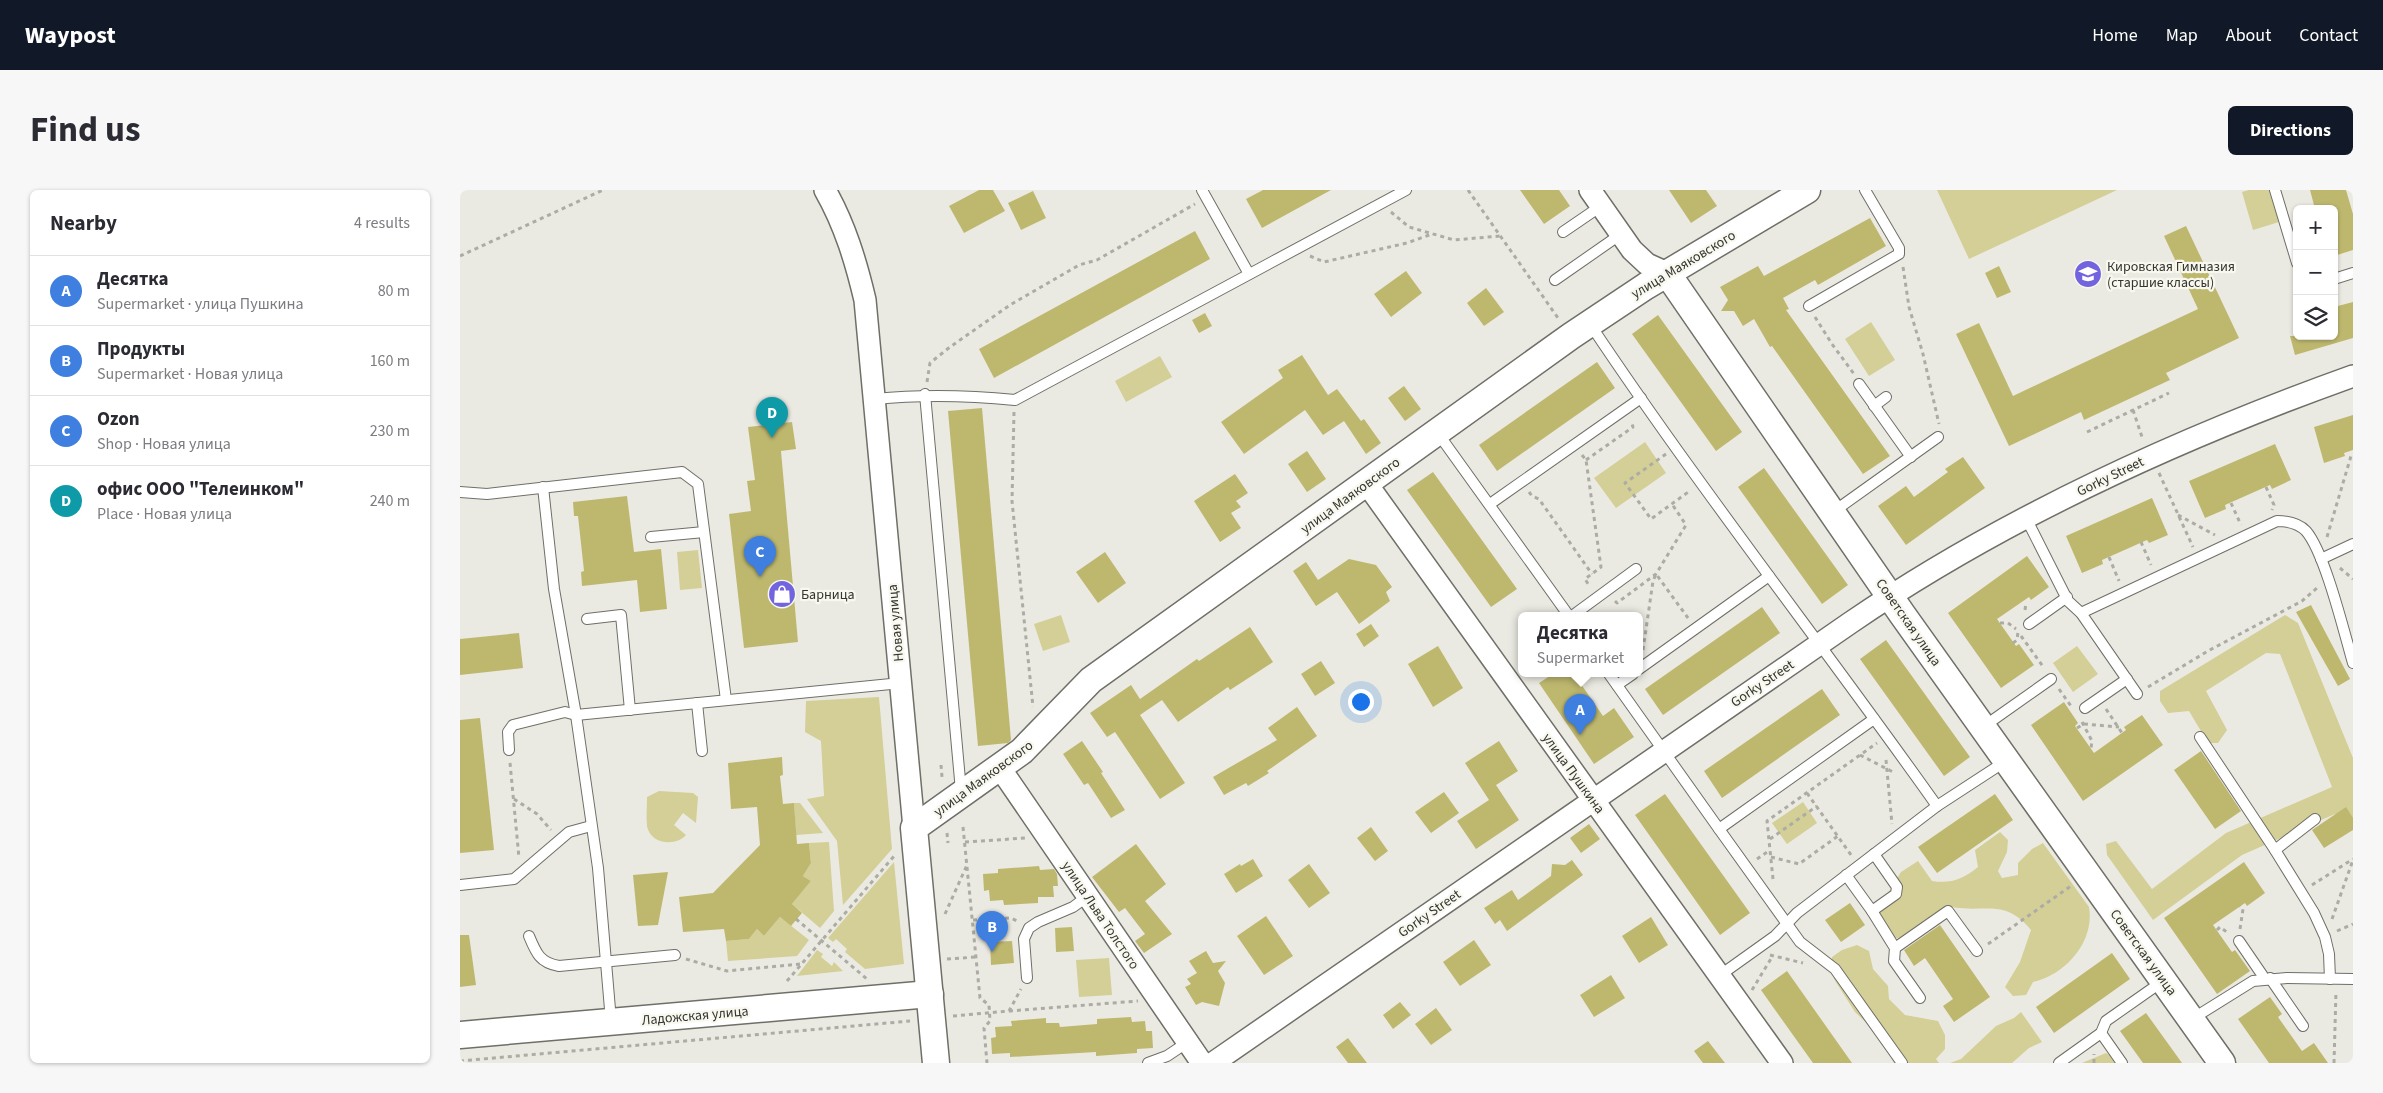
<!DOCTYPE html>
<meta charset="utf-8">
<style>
:root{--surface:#fff;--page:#f7f7f7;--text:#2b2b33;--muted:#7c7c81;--line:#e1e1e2;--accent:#111827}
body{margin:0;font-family:"Source Sans 3",sans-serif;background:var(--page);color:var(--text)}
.controls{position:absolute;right:15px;top:15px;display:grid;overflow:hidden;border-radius:8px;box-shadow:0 1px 4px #0004}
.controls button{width:45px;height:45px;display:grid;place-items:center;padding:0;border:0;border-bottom:1px solid var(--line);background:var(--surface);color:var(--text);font:25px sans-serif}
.you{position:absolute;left:900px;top:511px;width:18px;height:18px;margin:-12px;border:4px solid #fff;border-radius:50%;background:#1a73e8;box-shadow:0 0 0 8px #1a73e833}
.badge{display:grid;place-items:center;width:32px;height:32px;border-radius:50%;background:var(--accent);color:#fff;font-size:16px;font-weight:700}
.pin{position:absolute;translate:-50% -41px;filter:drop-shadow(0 1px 2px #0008)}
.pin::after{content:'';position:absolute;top:26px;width:18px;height:15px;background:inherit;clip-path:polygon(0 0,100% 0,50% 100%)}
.popup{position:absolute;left:1058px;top:422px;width:125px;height:65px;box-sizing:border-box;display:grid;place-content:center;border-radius:8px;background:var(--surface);filter:drop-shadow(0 1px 4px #0005);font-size:16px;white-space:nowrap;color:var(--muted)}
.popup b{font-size:19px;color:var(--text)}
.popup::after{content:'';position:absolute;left:50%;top:100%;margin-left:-10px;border:10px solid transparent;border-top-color:var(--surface)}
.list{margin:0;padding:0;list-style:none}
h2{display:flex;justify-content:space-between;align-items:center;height:65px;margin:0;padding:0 20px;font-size:21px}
h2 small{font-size:16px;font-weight:400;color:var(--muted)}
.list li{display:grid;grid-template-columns:32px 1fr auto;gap:15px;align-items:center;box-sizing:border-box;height:70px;padding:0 20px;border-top:1px solid var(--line)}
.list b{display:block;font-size:19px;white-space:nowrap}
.list p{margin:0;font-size:16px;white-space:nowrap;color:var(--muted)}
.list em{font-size:16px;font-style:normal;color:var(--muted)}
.icon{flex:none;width:28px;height:28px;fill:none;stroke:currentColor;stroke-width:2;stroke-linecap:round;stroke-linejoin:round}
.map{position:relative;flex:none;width:1893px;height:873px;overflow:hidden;border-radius:8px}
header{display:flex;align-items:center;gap:30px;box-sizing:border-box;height:70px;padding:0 25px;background:var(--accent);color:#fff}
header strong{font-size:24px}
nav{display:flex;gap:28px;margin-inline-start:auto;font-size:18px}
.intro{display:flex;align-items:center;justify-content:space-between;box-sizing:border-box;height:120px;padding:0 30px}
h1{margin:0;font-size:35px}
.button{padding:12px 22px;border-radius:8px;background:var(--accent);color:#fff;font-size:18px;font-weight:700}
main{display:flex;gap:30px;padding:0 30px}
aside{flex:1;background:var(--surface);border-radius:8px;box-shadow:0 1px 4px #0004}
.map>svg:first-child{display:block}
.green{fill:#d3cf97}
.building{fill:#beb86f}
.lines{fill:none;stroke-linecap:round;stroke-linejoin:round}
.service-casing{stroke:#6f6f67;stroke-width:12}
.minor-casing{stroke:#6f6f67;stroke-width:24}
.tertiary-casing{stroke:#6f6f67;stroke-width:29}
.path{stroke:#acaca5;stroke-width:3;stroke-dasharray:4 4;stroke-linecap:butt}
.service{stroke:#fff;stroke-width:10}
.minor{stroke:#fff;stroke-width:21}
.tertiary{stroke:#fff;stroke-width:26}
.labels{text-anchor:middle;stroke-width:4.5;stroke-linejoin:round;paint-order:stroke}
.street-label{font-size:14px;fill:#343431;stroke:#f8f8ef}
.poi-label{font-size:14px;fill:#343431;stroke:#f8f8ef;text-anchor:start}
</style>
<header>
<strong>Waypost</strong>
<nav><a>Home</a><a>Map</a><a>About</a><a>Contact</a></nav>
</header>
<div class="intro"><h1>Find us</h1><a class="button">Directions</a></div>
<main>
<aside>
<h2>Nearby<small>4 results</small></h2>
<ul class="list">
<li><span class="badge" style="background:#3f7fe0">A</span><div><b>Десятка</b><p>Supermarket · улица Пушкина</p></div><em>80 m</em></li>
<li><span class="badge" style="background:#3f7fe0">B</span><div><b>Продукты</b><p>Supermarket · Новая улица</p></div><em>160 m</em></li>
<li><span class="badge" style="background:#3f7fe0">C</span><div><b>Ozon</b><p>Shop · Новая улица</p></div><em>230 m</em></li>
<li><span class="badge" style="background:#0f9aa8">D</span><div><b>офис ООО &quot;Телеинком&quot;</b><p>Place · Новая улица</p></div><em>240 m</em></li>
</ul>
</aside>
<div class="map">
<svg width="1893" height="873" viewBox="0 0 1893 873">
<rect width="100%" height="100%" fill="#ebeae2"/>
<g class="green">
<path d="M1477 0H1657L1509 69Z"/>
<path d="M1789 0H1809L1819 32 1793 40 1782 2Z"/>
<path d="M1411 132 1435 170 1409 186 1385 149Z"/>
<path d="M700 166 712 187 666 212 655 191Z"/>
<path d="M1185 252 1206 283 1156 318 1134 288Z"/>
<path d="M238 360 242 398 220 400 217 362Z"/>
<path d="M601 425 610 452 583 461 574 434Z"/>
<path d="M1825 425 1838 433 1893 568V636H1883L1875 624 1782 665 1693 730 1647 665 1646 654 1656 651 1692 699 1766 643 1872 597 1820 464 1806 463 1746 501 1767 540 1758 553H1748L1729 521 1708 523 1700 511V501Z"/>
<path d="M1617 456 1638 484 1613 502 1593 473Z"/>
<path d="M419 507 432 659 383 715 377 651 347 609 364 606 361 551 345 542 346 511Z"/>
<path d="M199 601 233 603 238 607 236 633 223 623 214 635 226 645C215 657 190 654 187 636 186 627 187 617 187 607Z"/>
<path d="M1343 612 1357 633 1327 654 1312 633Z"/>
<path d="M334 613H340L363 643 336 645Z"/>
<path d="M1540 642 1548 650 1547 662 1538 681 1542 688 1558 685V673L1572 659 1583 653 1629 717C1635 751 1606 785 1573 792L1566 805 1553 806 1545 797 1560 772 1571 740C1545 708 1526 723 1491 717 1469 732 1425 773 1413 727L1441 682 1458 671 1472 691C1491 694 1503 689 1518 677L1515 660Z"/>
<path d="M369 652 374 721 360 738 332 714 351 691 343 686 351 673 349 653Z"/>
<path d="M434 672 444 774 405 779 385 762 387 759 376 749 373 752 368 748Z"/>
<path d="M320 727 349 750 337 766 268 771 266 751 289 749 297 739 304 746Z"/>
<path d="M1397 755 1409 761 1413 779 1428 796 1429 809 1445 825 1478 831 1485 845V859L1476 869 1479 873H1434L1420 846 1395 822 1374 789 1371 777 1372 767 1382 760Z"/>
<path d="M357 760 363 764 361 767 372 776 374 772 383 781 337 786Z"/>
<path d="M649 768 652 805 619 807 616 770Z"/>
<path d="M1561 822 1582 852 1569 858 1552 873H1490L1501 869 1536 836 1554 828Z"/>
<path d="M1646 863 1653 867 1656 873H1622Z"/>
</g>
<g class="building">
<path d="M519 0H533L545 21 504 43 489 16Z"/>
<path d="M803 0H871L802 38 786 9Z"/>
<path d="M1060 0H1099L1110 16 1084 34Z"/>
<path d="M1209 0H1246L1257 16 1231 33Z"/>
<path d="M1850 0H1886L1893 24V60L1874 66V19H1855Z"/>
<path d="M573 1 586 28 561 40 548 13Z"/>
<path d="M1410 28 1426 56 1358 95 1355 90 1323 108 1329 119 1326 120 1430 266 1403 284 1312 156 1310 157 1294 129 1283 136 1274 121H1261L1268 110 1260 97 1298 76 1304 86Z"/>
<path d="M1726 36 1779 148 1706 183 1710 190 1684 202 1624 230 1621 222 1549 256 1496 144 1519 133 1553 206 1738 119 1704 46Z"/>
<path d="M735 41 750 69 534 188 519 159Z"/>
<path d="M1539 76 1551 102 1537 108 1525 83Z"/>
<path d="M946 81 962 103 931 127 914 104Z"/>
<path d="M1026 98 1044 122 1024 136 1007 113Z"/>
<path d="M1893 112V148L1835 165 1830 146H1874V117Z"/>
<path d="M745 123 752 136 739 143 732 130Z"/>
<path d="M1198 125 1282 242 1256 261 1172 144Z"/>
<path d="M842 165 868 205 877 199 901 231 904 229 921 253 906 264 884 231 863 245 845 220 784 264 761 232 823 188 818 180Z"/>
<path d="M1137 172 1155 198 1037 281 1019 255Z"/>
<path d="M944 196 961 219 945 231 928 208Z"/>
<path d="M522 218 551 550 548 553 518 556 488 221Z"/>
<path d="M1893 225V260L1884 263 1885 266 1864 273 1854 237Z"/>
<path d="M332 232 336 259 321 261 338 452 284 458 269 324 291 321 287 291 295 290 288 237Z"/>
<path d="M1815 254 1831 290 1812 299 1810 295 1765 315 1766 319 1745 328 1729 291Z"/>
<path d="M847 261 866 289 847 302 828 274Z"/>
<path d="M1503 267 1525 298 1446 355 1418 316 1446 296 1454 307 1488 282 1485 279Z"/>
<path d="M1304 278 1388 395 1362 414 1278 297Z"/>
<path d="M973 282 1057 399 1031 417 947 300Z"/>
<path d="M775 284 788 303 776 311 781 317 771 323 781 338 760 352 734 311Z"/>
<path d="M167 306 174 362 201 359 207 419 180 422 177 390 122 396 121 382 124 381 118 326H114L113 312Z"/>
<path d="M1692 308 1708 345 1689 353 1687 350 1642 370 1643 374 1622 383 1606 346Z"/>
<path d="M645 362 666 393 638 413 616 382Z"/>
<path d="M1567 366 1589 397 1571 410 1569 407 1537 429 1556 456 1559 454 1574 475 1541 498 1488 423Z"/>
<path d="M889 369 916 375 932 397 926 402 930 411 899 434 877 402 856 416 833 381 846 372 858 390Z"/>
<path d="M1851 415 1890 489 1878 496 1836 422Z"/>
<path d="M1302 417 1320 443 1203 525 1185 499Z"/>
<path d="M911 434 919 446 904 457 896 444Z"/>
<path d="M790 437 813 472 770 500 768 497 718 532 702 510 680 525 725 593 700 609 655 542 647 547 630 523 671 495 680 509 737 469 739 471Z"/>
<path d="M59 443 63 478 0 485V449Z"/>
<path d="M1426 450 1510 567 1484 586 1400 469Z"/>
<path d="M978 456 1003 498 973 517 948 474Z"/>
<path d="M861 471 875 493 855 506 841 484Z"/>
<path d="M1093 484H1114L1143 526 1154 518 1174 547 1134 574 1079 493Z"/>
<path d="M1362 499 1380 525 1262 608 1244 581Z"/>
<path d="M1604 512 1618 533 1615 536 1634 563 1666 540 1664 537 1682 525 1703 555 1623 611 1571 535Z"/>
<path d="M837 517 857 546 807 581 809 583 788 596 786 593 764 605 753 587 817 550 808 538Z"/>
<path d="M20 528 34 660 0 663V530Z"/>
<path d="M622 551 643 582 641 583 665 620 651 628 628 593 624 595 603 564Z"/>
<path d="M1039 551 1058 581 1036 595 1059 630 1016 659 997 631 1029 610 1005 573Z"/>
<path d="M1741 561 1781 621 1755 639 1714 580Z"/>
<path d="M322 567 323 585 320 586 323 614 334 613 337 654 349 653 351 673 343 686 351 691 332 714 342 723 331 736 320 727 304 746 297 739 289 749 266 751 264 739 223 742 219 707 253 703 300 655 297 617 271 619 268 573Z"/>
<path d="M984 602 999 623 971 643 955 622Z"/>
<path d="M1205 604 1290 723 1260 745 1175 625Z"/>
<path d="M1535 604 1553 630 1477 683 1458 657Z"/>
<path d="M1886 617 1893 628V640L1864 658 1852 640Z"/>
<path d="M1129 634 1140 649 1121 663 1110 648Z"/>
<path d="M911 637 928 661 915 671 897 648Z"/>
<path d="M676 654 706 694 685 711 712 744 684 763 675 751 685 744 665 718 659 722 632 687Z"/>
<path d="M793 669 803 686 776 703 764 684 780 674 781 676Z"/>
<path d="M1112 670 1123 685 1047 741 1040 730 1035 734 1024 718 1052 700 1058 710 1091 686 1092 674 1105 675Z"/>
<path d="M1784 672 1805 703 1787 716 1785 713 1753 735 1772 762 1775 760 1790 781 1757 804 1704 728Z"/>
<path d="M849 674 870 703 849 718 828 690Z"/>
<path d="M579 676 580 680 594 679 597 684 598 696H593L594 707H578V713L544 715 543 710 530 711 529 700 524 701 523 684 538 683V679Z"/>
<path d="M208 682 198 735 178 736 173 685Z"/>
<path d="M1390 713 1405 735 1381 752 1365 730Z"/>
<path d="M806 726 833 766 804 785 777 746Z"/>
<path d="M1191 727 1208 755 1179 773 1162 746Z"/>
<path d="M1480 735 1530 807 1494 832 1483 816 1493 809 1465 768 1454 776 1444 760Z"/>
<path d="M612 737 614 761 596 762 595 738Z"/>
<path d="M0 745H9L16 795 0 797Z"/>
<path d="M1014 750 1031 775 1000 796 983 772Z"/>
<path d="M552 751 554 773 531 775 530 752Z"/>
<path d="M746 761 753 773 766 771 758 781 765 793 759 816 742 812 736 815 725 797 731 794 727 789 737 783 729 771Z"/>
<path d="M1652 763 1670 789 1594 843 1576 817Z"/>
<path d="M1327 781 1392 873H1353L1313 817 1301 800Z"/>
<path d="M1151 785 1165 808 1134 827 1120 805Z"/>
<path d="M1810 807 1822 824 1818 827 1842 861 1854 853 1868 873H1809L1778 829Z"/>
<path d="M940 812 951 825 933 839 923 825Z"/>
<path d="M976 818 992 840 971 855 955 834Z"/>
<path d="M1686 823 1722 873H1683L1660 841Z"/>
<path d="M671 827 672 832 685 831 686 841H692L693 858 677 859V863L636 866V862L550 867V863L532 864 531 848 536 847 535 837 552 836 551 831 586 828V833H599L600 837 637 834V829Z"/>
<path d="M888 848 907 873H888L876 857Z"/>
<path d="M1248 851 1265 873H1243L1234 861Z"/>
</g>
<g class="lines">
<g class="service-casing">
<g id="service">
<path d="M742 0 789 84"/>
<path d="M1815 0 1837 73"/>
<path d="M1103 42 1141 16"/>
<path d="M1874 89 1893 83"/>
<path d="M1095 90 1161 44"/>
<path d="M1349 116 1439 64V58L1405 0"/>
<path d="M1130 134C1240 299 1363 455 1477 616"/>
<path d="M1399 194 1451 267"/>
<path d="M465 204 501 601"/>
<path d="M415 209C463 204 506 205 555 210L946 0"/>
<path d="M1414 216 1426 207"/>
<path d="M977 242 1109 426"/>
<path d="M83 297 94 399 116 525 138 678 151 831"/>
<path d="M0 302 27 304 222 282 238 294 266 510"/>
<path d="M1030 314 1181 208"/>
<path d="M1373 322 1478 247"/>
<path d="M1566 328 1608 411 1621 423 1677 504"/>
<path d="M191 347 244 342"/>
<path d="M1861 369 1893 354"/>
<path d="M1621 423 1817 331C1828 331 1838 333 1846 341 1865 363 1884 442 1893 473"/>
<path d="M1112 426 1176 379"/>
<path d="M127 429 161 425 170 520"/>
<path d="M1569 434 1607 407"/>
<path d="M1179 479 1309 386"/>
<path d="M1149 484 1259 639 1414 529"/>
<path d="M1157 495 1173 484"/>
<path d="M237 513 242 561"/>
<path d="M1625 518 1667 489"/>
<path d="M1523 537 1591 489"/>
<path d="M1740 547 1815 660 1854 723 1865 747 1869 764 1870 789"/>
<path d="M49 560 48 542 53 535 105 522 116 525 441 493"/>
<path d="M1259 639 1340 752 1375 779 1442 873"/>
<path d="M1815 660 1855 629"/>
<path d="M1386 685 1412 721 1436 704 1437 697 1414 664"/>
<path d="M0 695 54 689 109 642 131 636"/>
<path d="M1412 721 1435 758 1434 771 1460 808"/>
<path d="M69 746C76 763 80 773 99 776L215 765"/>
<path d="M1779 751 1805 789"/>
<path d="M1435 758 1488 721 1517 761"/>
<path d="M1259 786 1315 746 1337 723 1477 616 1546 571"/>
<path d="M567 788 564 749 569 738 578 732 613 717 628 706"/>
<path d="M1810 788 1843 836"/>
<path d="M1732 829 1793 791 1827 788 1893 789"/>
<path d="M1641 843 1662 873"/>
<path d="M688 873 707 866 728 852"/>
<path d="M1599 873 1641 843 1646 831 1703 791"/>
</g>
</g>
<g class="minor-casing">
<g id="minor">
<path d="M365 0C385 35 396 72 405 110L454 638"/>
<path d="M1130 0 1172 60 1187 74 1207 83"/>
<path d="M907 294 1322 873"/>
<path d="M540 578 742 873"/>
<path d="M753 873 1390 433C1545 327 1717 249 1893 186"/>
</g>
</g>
<g class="tertiary-casing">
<g id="tertiary">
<path d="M1207 83 1442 424 1762 873"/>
<path d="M0 845 470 804"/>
<path d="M476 873 454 638 562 561 631 490 1111 146 1186 96 1347 0"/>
</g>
</g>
<g class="path">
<path d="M1008 0 1098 128"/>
<path d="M931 22 949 37 994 50 1040 46"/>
<path d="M0 66 143 0"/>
<path d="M850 66 864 72 947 53 972 44"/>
<path d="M1443 77 1449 117 1463 164 1479 234"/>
<path d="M1355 127 1372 154 1394 184"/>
<path d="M467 192 470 173 490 157 550 115 619 75 637 70 735 14"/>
<path d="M1673 220 1683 250"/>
<path d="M554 222 552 311 573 517"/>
<path d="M1627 242 1709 203"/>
<path d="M1206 264 1165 293 1191 329 1231 300"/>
<path d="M1122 265 1126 270 1141 377 1125 389 1130 397"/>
<path d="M1126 270 1173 237 1171 231"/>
<path d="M1699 283 1733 357"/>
<path d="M1806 297 1814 315 1812 320"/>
<path d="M1069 302 1072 306 1079 309 1132 384"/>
<path d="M1771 313 1781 335"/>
<path d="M1718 325 1755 345"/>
<path d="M1867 347 1891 266"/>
<path d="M1681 352 1691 375"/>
<path d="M1649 367 1659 391"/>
<path d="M1880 378 1893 389"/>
<path d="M1155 411 1157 413 1196 384 1226 335 1212 314"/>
<path d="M1565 420 1566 413"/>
<path d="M1540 433H1548L1556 439"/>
<path d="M1561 446 1584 478"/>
<path d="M1553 453 1557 450 1558 442"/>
<path d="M1183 460 1193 391 1196 384 1228 428"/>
<path d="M1688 497 1748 461 1842 411 1857 398"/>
<path d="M1599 499 1611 516"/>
<path d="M1646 519 1662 543"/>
<path d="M1622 532 1632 551 1631 558"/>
<path d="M1617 538 1624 534 1659 537"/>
<path d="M1400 565 1435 583"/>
<path d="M1426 570 1432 634"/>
<path d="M50 573 59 668"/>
<path d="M481 575 482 587"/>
<path d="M1347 603 1391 665"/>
<path d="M54 609 77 624 91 640"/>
<path d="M503 637 520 808 529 815 530 831 524 838 527 873"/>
<path d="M487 643 488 653"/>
<path d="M1310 649 1357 616"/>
<path d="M505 652 566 648"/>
<path d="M1311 667 1339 674 1378 646"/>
<path d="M1297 669 1310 660"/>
<path d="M1313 689 1307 631 1417 553"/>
<path d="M1852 695 1893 669"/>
<path d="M485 724 507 675"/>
<path d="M336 729 407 789"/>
<path d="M1872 729 1893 670"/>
<path d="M513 730 551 728 557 731"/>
<path d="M1780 739 1783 719 1780 716"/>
<path d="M1757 740 1760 737 1768 743"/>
<path d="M1877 741 1893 734"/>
<path d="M1528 754 1611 696"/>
<path d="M1310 765 1343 773"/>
<path d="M226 769 267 781 340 774"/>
<path d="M487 769 516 767"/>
<path d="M327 791 435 665"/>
<path d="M1292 800 1312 767"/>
<path d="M549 821 678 811"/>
<path d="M493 826 549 821 561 799"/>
<path d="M0 871 450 831"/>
<path d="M1634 873V864"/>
<path d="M1874 873 1876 801"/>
</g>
<use href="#service" class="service"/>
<use href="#minor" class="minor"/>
<use href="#tertiary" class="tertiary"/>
</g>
<defs>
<g id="school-disc" transform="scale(1.4375)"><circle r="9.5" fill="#7263de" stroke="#f8f8ef"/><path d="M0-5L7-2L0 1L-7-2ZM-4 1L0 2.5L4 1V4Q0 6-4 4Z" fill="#fff"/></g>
<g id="shop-disc" transform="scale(1.4375)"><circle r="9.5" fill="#7263de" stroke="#f8f8ef"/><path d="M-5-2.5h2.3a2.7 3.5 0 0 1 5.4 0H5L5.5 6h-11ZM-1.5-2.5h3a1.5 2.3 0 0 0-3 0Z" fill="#fff"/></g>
</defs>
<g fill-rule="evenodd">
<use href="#school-disc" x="1628" y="84"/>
<use href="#shop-disc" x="322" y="404"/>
</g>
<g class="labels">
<g class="street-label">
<text transform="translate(1223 74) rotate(-31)" y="5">улица Маяковского</text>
<text transform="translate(1650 286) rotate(-26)" y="5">Gorky Street</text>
<text transform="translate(890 305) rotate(-36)" y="5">улица Маяковского</text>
<text transform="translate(1449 432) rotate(55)" y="5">Советская улица</text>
<text transform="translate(435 433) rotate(-95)" y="5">Новая улица</text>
<text transform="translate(1302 493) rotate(-34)" y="5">Gorky Street</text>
<text transform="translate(1114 583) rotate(54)" y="5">улица Пушкина</text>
<text transform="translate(523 588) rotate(-36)" y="5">улица Маяковского</text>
<text transform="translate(969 723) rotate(-35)" y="5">Gorky Street</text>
<text transform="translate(641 725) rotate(56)" y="5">улица Льва Толстого</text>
<text transform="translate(1684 762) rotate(54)" y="5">Советская улица</text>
<text transform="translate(235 825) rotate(-5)" y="5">Ладожская улица</text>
</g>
<g class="poi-label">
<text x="1647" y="81">Кировская Гимназия<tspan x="1647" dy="16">(старшие классы)</tspan></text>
<text x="341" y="409">Барница</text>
</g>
</g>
</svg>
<div class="controls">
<button>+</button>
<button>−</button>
<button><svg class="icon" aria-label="layers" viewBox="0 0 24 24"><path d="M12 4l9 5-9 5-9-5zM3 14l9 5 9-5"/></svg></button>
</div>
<div class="you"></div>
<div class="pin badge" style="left:1120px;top:545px;background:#3f7fe0">A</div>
<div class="popup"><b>Десятка</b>Supermarket</div>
<div class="pin badge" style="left:532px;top:762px;background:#3f7fe0">B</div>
<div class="pin badge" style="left:300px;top:387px;background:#3f7fe0">C</div>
<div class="pin badge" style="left:312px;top:248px;background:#0f9aa8">D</div>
</div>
</main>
